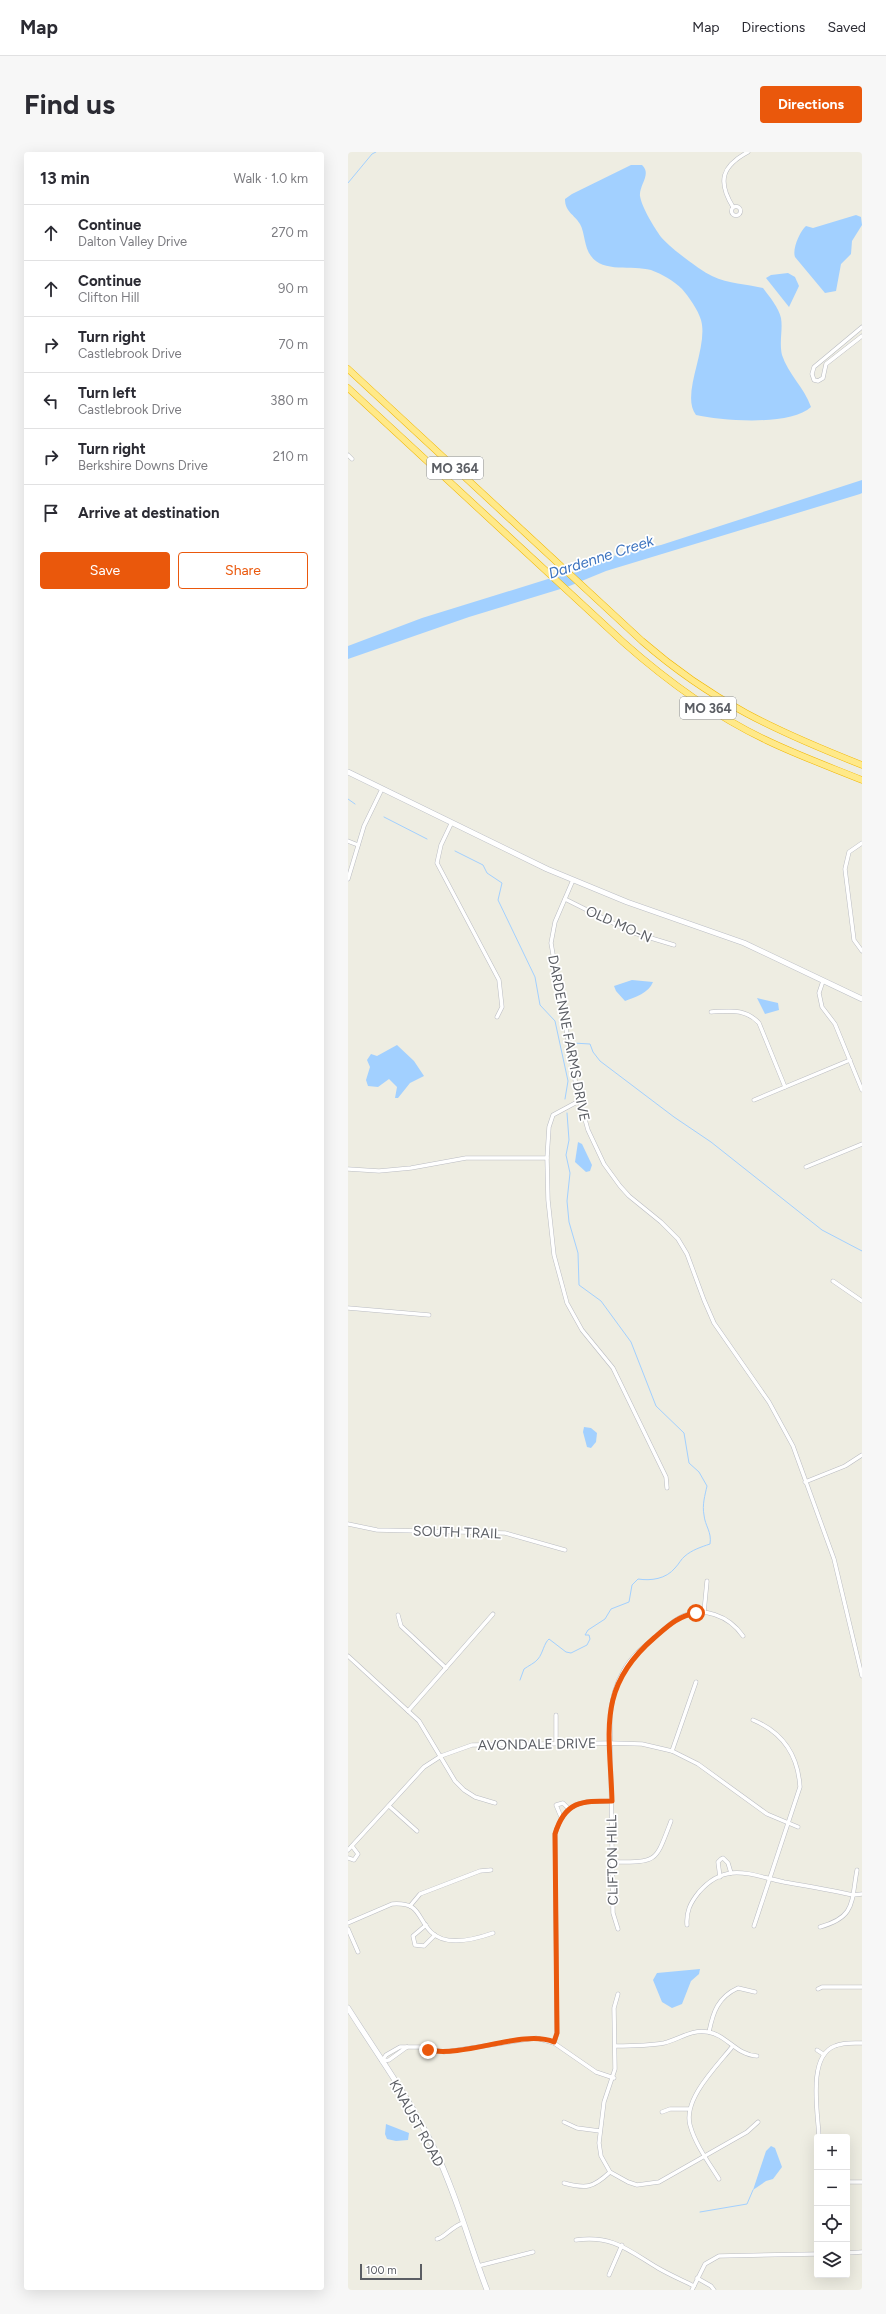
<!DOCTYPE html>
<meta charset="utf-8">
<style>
:root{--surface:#fff;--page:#f7f7f7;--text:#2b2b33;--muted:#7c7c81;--line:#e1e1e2;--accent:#ea580c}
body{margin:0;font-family:Figtree,sans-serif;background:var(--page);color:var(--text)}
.controls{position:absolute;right:12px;bottom:12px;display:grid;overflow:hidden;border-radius:4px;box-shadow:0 4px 16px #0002}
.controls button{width:36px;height:36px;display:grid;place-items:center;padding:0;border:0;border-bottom:1px solid var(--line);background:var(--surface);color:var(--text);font:20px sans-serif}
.scale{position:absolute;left:12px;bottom:10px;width:62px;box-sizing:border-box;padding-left:4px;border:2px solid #5b5e64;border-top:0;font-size:11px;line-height:14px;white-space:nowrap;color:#5b5e64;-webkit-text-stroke:3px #fff;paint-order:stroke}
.stop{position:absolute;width:12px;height:12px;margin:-9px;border:3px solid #ea580c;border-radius:50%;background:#fff}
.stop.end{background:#ea580c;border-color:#fff;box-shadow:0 1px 4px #0008}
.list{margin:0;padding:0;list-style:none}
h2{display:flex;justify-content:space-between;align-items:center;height:52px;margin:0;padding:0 16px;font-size:17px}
h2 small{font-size:13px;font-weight:400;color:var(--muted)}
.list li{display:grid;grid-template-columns:26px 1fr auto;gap:12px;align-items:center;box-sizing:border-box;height:56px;padding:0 16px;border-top:1px solid var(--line)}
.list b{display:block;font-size:15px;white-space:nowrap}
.list p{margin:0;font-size:13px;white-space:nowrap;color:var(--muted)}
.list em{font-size:13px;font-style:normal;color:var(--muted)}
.actions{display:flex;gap:8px;padding:12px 16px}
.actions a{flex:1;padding:9px 0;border:1px solid var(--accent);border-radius:4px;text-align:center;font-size:14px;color:var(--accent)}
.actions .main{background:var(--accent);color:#fff}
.icon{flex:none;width:22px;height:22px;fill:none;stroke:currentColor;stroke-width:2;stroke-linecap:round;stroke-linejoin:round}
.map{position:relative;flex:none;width:514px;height:2138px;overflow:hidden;border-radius:4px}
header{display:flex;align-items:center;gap:24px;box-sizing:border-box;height:56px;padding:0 20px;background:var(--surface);border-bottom:1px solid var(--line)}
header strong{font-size:19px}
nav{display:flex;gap:22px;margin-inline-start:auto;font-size:14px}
.intro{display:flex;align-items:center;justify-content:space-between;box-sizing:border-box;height:96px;padding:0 24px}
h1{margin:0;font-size:28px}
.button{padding:10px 18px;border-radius:4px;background:var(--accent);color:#fff;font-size:14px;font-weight:700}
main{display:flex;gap:24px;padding:0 24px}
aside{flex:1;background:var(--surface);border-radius:4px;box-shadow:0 4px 16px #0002}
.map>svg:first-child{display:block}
.water{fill:#a2d0ff}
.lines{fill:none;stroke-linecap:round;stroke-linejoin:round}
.stream{stroke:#a2d0ff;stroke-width:1}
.street-casing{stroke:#babcc2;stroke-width:4.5}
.secondary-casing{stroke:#bbbec5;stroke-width:6}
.highway-casing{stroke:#f1b600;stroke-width:7}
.street{stroke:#fff;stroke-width:3.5}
.secondary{stroke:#fff;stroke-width:5}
.highway{stroke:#ffe989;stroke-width:6}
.route{stroke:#ea580c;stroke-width:5}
.labels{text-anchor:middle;stroke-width:3.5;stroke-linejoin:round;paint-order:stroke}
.shield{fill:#fff;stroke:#8c8e92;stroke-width:1}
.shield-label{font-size:13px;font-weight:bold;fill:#5b5e64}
.street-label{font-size:14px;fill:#5b5e64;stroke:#fff}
.water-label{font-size:15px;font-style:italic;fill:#3c73bf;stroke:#fff}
</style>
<header>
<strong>Map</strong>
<nav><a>Map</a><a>Directions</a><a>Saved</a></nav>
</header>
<div class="intro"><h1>Find us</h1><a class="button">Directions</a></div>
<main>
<aside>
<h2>13 min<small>Walk · 1.0 km</small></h2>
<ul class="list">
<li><svg class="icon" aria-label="ahead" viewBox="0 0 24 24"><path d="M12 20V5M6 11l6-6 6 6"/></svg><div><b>Continue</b><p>Dalton Valley Drive</p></div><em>270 m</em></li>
<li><svg class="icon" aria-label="ahead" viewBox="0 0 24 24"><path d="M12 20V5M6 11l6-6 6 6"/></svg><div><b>Continue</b><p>Clifton Hill</p></div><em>90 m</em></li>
<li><svg class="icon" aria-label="right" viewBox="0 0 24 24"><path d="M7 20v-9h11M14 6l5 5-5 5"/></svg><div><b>Turn right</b><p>Castlebrook Drive</p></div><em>70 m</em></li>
<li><svg class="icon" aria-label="left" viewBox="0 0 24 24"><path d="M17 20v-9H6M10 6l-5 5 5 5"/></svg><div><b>Turn left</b><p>Castlebrook Drive</p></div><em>380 m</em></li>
<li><svg class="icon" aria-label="right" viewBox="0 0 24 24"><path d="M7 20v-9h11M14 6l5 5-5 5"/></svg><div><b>Turn right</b><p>Berkshire Downs Drive</p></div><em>210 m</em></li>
<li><svg class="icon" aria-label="arrive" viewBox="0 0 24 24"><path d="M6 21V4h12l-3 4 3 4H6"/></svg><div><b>Arrive at destination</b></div></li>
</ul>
<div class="actions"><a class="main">Save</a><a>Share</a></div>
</aside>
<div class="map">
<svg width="514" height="2138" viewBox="0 0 514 2138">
<rect width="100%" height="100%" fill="#eeede2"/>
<g class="water">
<path d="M283 13H294C304 22 291 33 292 44 294 56 306 75 313 85 321 95 353 119 364 124 381 132 398 132 415 136 421 144 431 156 433 166 435 178 431 190 434 203 440 222 456 235 463 255 443 274 375 269 348 263 332 243 361 196 353 168 350 158 341 145 334 137 326 129 314 122 303 118 284 113 255 121 243 104 236 95 237 81 232 72 226 62 217 60 217 47L224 42Z"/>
<path d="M508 63 513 65 514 73 504 89 503 102 493 112 488 139 477 141 447 105C444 97 452 79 458 74L465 76Z"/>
<path d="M440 121 447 125 451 134 441 155 418 126 423 123Z"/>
<path d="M514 328V341L512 342 258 419 219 435 121 465 0 507V494L74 466 200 427 223 422 265 404 313 393Z"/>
<path d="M284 828 305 830C301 841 287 845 277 849L268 839 266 834Z"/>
<path d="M409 846 430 851 431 858 417 862Z"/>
<path d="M49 893 66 909 76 924 62 931 50 946H47L49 935 41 927 30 935 20 934 18 928 22 915 19 908 23 902 29 904Z"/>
<path d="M230 990 234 992 244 1013 242 1019 238 1020 227 1010Z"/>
<path d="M236 1275 243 1276 249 1281 248 1290 243 1296 239 1295 235 1280Z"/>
<path d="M352 1817 351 1822 343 1829 334 1852 324 1856 314 1850 305 1828 309 1821Z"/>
<path d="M38 1972 61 1981 60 1988 48 1989 39 1987 37 1982Z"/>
<path d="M423 1994 427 1996 434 2015 425 2027 418 2029 405 2038 418 1999Z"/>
</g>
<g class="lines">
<g class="stream">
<path d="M0 31 24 2 28 0"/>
<path d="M0 647 7 652"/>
<path d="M36 665 79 687"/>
<path d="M107 699 135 713 139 721 154 731 150 748 187 825 192 853 207 869 220 929 217 947"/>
<path d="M225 891 242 892 245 900 252 909 326 965 363 990 474 1078 514 1099"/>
<path d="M172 1528 176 1517C180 1514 187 1511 190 1507 195 1501 196 1491 201 1487L218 1500 223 1501 239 1493 242 1487 241 1483H237L240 1478 257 1467 263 1457 281 1450 284 1433 290 1427C303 1429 318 1427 327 1416 331 1412 333 1407 337 1404 344 1398 353 1395 362 1392 364 1380 357 1374 356 1363 354 1353 357 1343 359 1334L351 1320 341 1311 336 1281 308 1254 283 1190 253 1149 231 1133 230 1101 221 1070 219 1049 222 1021 218 1003 221 988 219 961"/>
<path d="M352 2060 399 2052 405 2038"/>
</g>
<g class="street-casing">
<g id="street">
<circle cx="388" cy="59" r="4.5"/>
<path d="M385 55C369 29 374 14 400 0"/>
<path d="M514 175 466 215 464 222 466 228 470 229 475 226 478 212 514 184"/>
<path d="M0 303 4 307"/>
<path d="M103 672 93 693 89 711 151 828 154 855 149 865"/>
<path d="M0 689 10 693"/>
<path d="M514 691 501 700 497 717 506 788 514 799"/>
<path d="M0 727 16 674 34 637"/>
<path d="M225 728 207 770 203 791 229 939 240 978 256 1012 272 1034 281 1044 313 1070 330 1087 339 1102 356 1148 366 1171 421 1250 445 1294 486 1407 514 1524"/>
<path d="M217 747 283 780 326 793"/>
<path d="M475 829 471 841 474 855 487 872 514 938"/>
<path d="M363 860C382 859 397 856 411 871L437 935"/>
<path d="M406 948 502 908"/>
<path d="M231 949 205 963 201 975 199 1006 200 1048 206 1103 219 1151 234 1178 265 1216 318 1325 319 1336"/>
<path d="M458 1015 514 992"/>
<path d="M0 1017 31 1019 63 1016 118 1006H199"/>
<path d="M485 1129 514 1149"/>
<path d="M0 1156 81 1163"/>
<path d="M457 1330 497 1314 514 1303"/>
<path d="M0 1372 29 1378 157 1381 217 1398"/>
<path d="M356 1460 359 1429"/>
<path d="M50 1463 53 1474 98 1516"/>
<path d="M0 1504 71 1569 107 1629 116 1638 127 1645 147 1651"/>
<path d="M60 1559 145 1462"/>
<path d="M208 1563V1591"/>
<path d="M405 1568C434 1580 450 1603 452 1635L406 1774"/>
<path d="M324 1599 348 1530"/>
<path d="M41 1654 69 1679"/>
<path d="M213 1665 208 1653 215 1651 221 1657"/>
<path d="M0 1698 76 1615 93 1604 124 1593 262 1591 294 1592 324 1599 350 1612 419 1662 450 1675"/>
<path d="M0 1706 6 1708 10 1702 4 1694"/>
<path d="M264 1710C310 1710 307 1711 323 1669"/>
<path d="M372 1725 370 1710 373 1707 375 1706 380 1711 383 1721"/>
<path d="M62 1754 72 1742 132 1719 143 1718"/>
<path d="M0 1771 44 1752C73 1750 68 1765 83 1780 98 1795 128 1787 145 1781"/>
<path d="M78 1773 65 1784 67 1793 76 1794 87 1783"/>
<path d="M339 1773C338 1760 342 1751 351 1740 378 1709 402 1723 436 1730 459 1734 482 1738 505 1743L514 1742"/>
<path d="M472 1775C508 1765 503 1750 509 1718"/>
<path d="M0 1777 10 1800"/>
<path d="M270 1777 265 1761 262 1567C263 1549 267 1533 276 1518 283 1505 294 1496 305 1487 313 1480 322 1471 331 1466 355 1453 381 1464 395 1484"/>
<path d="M470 1837 474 1835H514"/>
<path d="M270 1842 266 1856 267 1917 256 1950 251 1991 253 2004 262 2020 280 2030 289 2033 311 2030 399 1980 410 1970"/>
<path d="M361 1880C365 1860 370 1845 390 1836L407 1840"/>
<path d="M206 1891 209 1881 207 1682C217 1649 233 1649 264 1649"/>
<path d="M267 1894C283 1894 300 1894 316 1891 332 1887 343 1877 360 1880 379 1883 388 1903 409 1904"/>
<path d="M469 1898 475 1902"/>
<path d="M34 1909 38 1903 52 1895H71L96 1900 188 1886 206 1891 248 1920 266 1926"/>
<path d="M34 1909 41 1908 59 1895"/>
<path d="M314 1960 322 1957H341"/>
<path d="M216 1970 229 1976 252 1979"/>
<path d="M471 1985C470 1961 459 1904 487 1894 496 1890 505 1891 514 1891"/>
<path d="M371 2027C361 2011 347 1992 342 1973 335 1947 369 1914 384 1895"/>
<path d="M499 2030H514"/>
<path d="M216 2031C238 2037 245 2036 262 2020"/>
<path d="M89 2087C96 2086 103 2075 115 2071"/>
<path d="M228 2088C265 2083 280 2098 310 2116 322 2123 334 2128 346 2134"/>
<path d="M499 2101 514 2100"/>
<path d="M130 2114 185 2100"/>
<path d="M261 2123 274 2093"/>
<path d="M349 2126 363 2134 366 2138"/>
<path d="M344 2138 357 2112 371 2104 469 2102"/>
</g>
</g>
<g class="secondary-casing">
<g id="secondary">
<path d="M0 620 199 717 279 750 396 791 514 847"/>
<path d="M0 1856C29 1902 62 1947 86 1996 108 2041 121 2091 139 2138"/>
</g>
</g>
<g class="highway-casing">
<g id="highway">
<path d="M0 217 294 489C364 550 428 579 514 613"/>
<path d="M0 236 275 490C319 529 365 563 418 588 449 603 482 615 514 628"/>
</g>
</g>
<use href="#street" class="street"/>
<use href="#secondary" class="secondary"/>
<use href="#highway" class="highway"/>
</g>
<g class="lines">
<path class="route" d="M80 1898C117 1906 175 1877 206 1890L209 1881 207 1682C217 1649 233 1649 264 1649 262 1580 248 1536 306 1486 320 1474 330 1464 348 1461"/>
</g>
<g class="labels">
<g class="shield">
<rect x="79" y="305" width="56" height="22" rx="3"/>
<rect x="332" y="545" width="56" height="22" rx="3"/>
</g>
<g class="shield-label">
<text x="107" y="321">MO 364</text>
<text x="360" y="561">MO 364</text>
</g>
<g class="street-label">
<text transform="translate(271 772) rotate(24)" y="5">OLD MO-N</text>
<text transform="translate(221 886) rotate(79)" y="5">DARDENNE FARMS DRIVE</text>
<text transform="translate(109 1380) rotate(2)" y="5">SOUTH TRAIL</text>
<text transform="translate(189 1592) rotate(-1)" y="5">AVONDALE DRIVE</text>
<text transform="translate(264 1708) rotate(-91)" y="5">CLIFTON HILL</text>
<text transform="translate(69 1971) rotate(61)" y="5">KNAUST ROAD</text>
</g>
<g class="water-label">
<text transform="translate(253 405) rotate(-18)" y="5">Dardenne Creek</text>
</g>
</g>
</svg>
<div class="controls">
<button>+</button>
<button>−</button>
<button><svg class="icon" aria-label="locate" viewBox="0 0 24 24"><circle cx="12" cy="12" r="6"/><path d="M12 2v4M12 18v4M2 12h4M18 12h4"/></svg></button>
<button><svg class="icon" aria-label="layers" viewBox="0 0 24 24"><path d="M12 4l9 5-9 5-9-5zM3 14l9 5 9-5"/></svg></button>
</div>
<div class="scale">100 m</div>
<div class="stop" style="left:348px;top:1461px"></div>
<div class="stop end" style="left:80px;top:1898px"></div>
</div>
</main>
